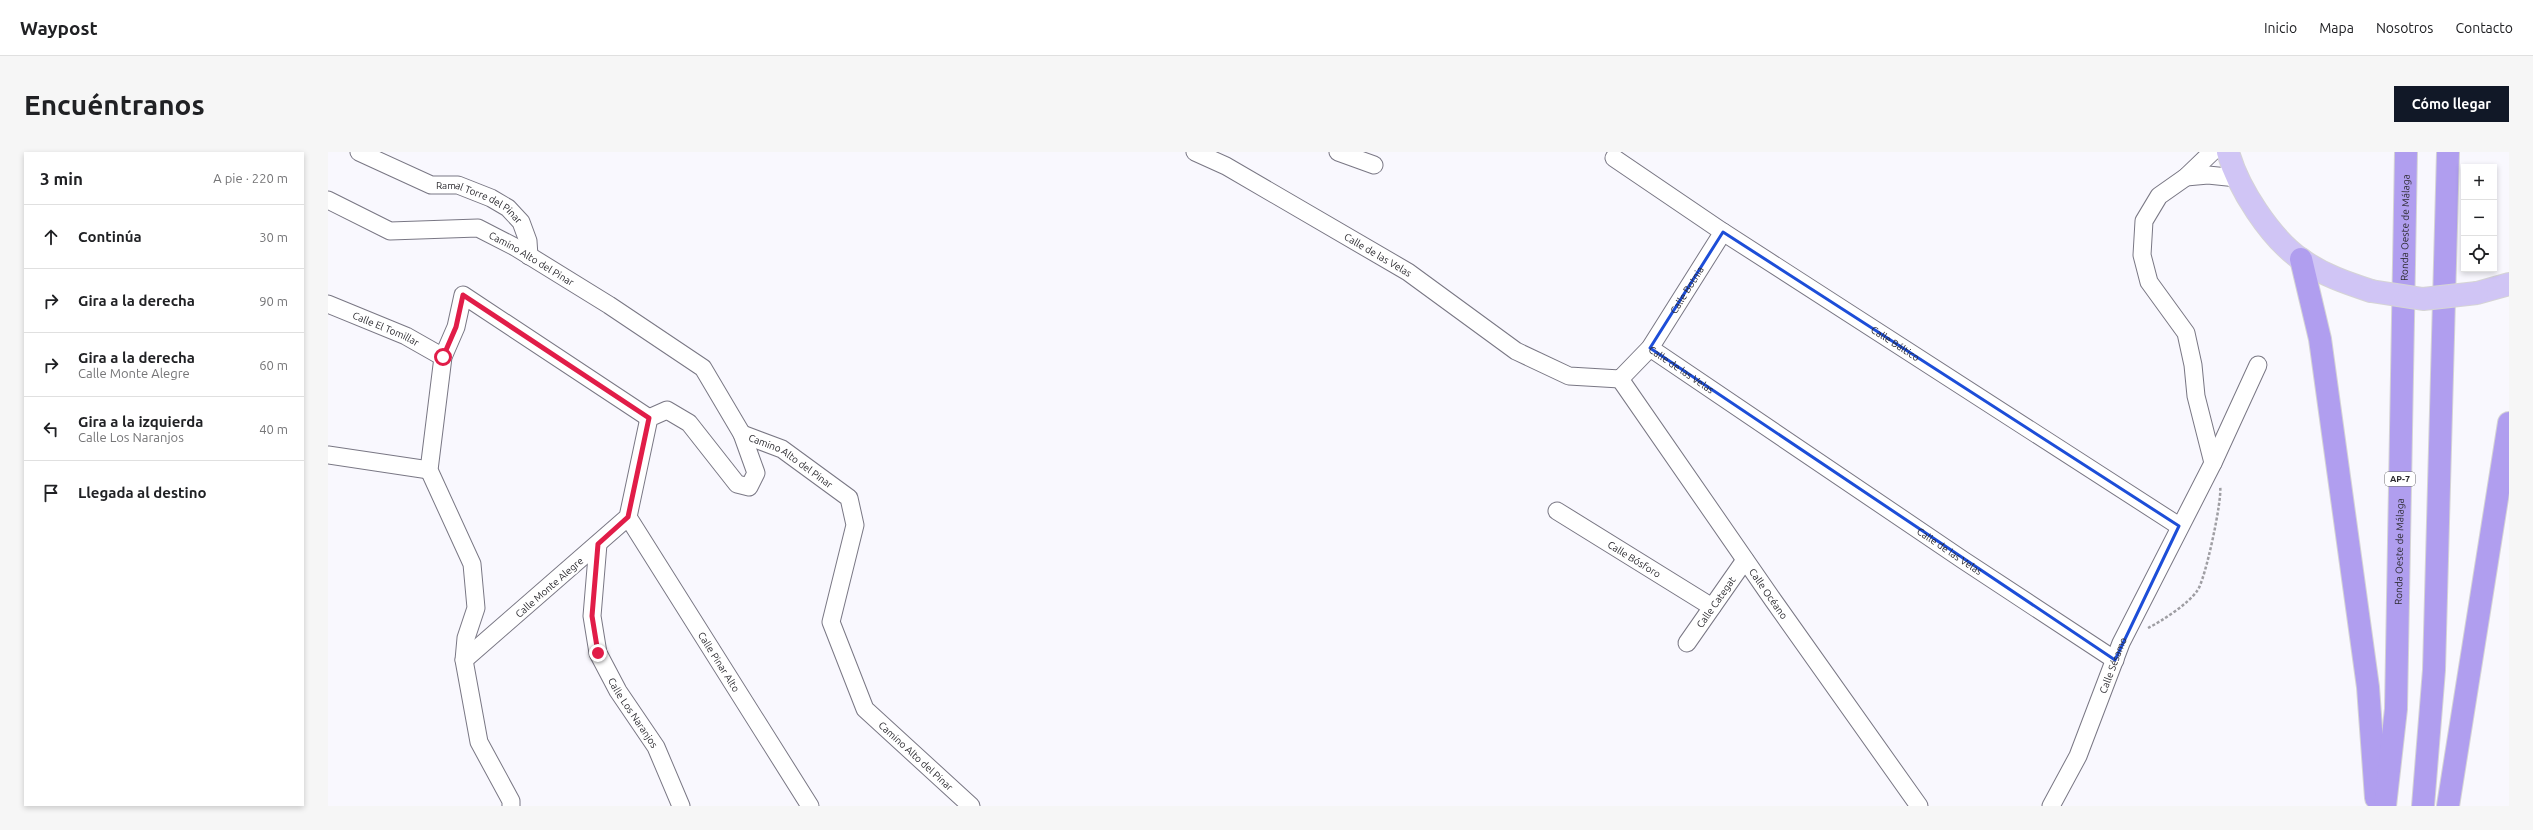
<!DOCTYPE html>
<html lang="es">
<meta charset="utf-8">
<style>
:root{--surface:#fff;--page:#f6f6f6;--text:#202124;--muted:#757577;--line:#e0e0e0;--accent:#111827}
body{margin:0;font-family:Ubuntu,sans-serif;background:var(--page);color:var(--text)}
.controls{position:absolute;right:12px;top:12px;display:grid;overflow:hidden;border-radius:0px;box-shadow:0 2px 6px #0003}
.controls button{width:36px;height:36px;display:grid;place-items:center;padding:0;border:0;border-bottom:1px solid var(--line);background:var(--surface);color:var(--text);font:20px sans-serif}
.stop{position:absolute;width:12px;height:12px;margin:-9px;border:3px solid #e11d48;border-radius:50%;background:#fff}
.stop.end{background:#e11d48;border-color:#fff;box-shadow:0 1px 4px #0008}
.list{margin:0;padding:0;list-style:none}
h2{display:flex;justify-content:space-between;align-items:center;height:52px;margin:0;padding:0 16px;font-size:17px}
h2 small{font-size:13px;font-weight:400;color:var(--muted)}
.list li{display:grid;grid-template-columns:26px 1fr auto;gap:12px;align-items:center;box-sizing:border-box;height:64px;padding:0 16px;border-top:1px solid var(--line)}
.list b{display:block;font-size:15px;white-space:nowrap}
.list p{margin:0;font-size:13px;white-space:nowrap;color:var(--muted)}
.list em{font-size:13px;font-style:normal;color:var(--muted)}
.icon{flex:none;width:22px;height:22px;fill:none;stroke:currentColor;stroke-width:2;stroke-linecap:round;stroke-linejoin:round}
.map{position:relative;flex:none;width:2181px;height:654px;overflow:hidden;border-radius:0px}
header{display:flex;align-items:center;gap:24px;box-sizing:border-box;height:56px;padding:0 20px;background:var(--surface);border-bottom:1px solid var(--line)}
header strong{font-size:19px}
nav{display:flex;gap:22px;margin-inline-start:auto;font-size:14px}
.intro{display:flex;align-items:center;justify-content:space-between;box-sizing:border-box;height:96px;padding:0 24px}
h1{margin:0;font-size:28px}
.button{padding:10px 18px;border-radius:0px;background:var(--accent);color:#fff;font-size:14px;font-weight:700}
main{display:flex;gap:24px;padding:0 24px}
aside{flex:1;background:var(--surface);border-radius:0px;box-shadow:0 2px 6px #0003}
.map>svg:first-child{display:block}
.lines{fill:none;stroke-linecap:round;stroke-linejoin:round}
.minor-casing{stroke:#797784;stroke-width:19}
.major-casing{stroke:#d5d4d5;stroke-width:24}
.highway-casing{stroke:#d5d4d5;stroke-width:24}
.path{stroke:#9f9ea3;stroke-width:2.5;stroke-dasharray:3 2;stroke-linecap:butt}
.minor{stroke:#fff;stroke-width:17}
.major{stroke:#d0c5f5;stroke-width:22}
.highway{stroke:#b09eef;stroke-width:22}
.major-bridge-casing{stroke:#d5d4d5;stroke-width:24;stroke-linecap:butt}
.major-bridge{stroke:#d0c5f5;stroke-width:22}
.route{stroke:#e11d48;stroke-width:5}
.marked{fill:none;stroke:#1d4ed8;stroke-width:3;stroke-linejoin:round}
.labels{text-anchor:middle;stroke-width:4;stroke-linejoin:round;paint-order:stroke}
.shield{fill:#fff;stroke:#6b6a6d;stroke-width:1}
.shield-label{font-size:9px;font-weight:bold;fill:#2b2a2f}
.street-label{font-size:10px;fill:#2b2a2f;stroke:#fff}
</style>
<header>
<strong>Waypost</strong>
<nav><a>Inicio</a><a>Mapa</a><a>Nosotros</a><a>Contacto</a></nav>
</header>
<div class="intro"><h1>Encuéntranos</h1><a class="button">Cómo llegar</a></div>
<main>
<aside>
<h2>3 min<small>A pie · 220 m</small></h2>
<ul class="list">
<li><svg class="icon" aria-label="ahead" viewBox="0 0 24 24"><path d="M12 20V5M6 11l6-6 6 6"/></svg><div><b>Continúa</b></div><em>30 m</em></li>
<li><svg class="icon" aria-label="right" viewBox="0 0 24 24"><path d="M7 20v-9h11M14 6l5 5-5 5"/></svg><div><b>Gira a la derecha</b></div><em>90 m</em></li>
<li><svg class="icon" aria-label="right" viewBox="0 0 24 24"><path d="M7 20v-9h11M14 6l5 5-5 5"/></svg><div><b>Gira a la derecha</b><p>Calle Monte Alegre</p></div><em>60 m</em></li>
<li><svg class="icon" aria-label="left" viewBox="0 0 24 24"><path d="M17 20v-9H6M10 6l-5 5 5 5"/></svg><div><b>Gira a la izquierda</b><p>Calle Los Naranjos</p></div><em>40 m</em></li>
<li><svg class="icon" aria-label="arrive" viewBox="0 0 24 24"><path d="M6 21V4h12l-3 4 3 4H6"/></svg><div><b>Llegada al destino</b></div></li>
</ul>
</aside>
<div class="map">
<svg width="2181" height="654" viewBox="0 0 2181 654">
<rect width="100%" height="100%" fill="#f9f8fe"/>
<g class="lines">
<g class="minor-casing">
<g id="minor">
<path id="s1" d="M31 0 103 33H130L163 46 180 56 193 70 200 89 201 104"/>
<path id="s2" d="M867 0 898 14 1080 120 1188 199 1241 224 1292 227 1322 196 1395 80"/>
<path d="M1010 0 1046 13"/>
<path id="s3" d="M1286 6 1395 80 1851 374"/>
<path d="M1858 25 1880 23 1909 26"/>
<path id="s4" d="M0 48 62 79 150 76 187 95 281 153 375 216 414 282 428 321 421 335 409 332 361 271 339 258 321 266 300 365 136 508"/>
<path id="s5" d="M0 152 78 184 115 205"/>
<path id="s6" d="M1322 196 1635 408 1787 508"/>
<path id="s7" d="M1292 227 1445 448 1591 654"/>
<path id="s8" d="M414 282 454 297 521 346 527 373 503 470 537 557 643 654"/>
<path d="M0 303 101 318"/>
<path d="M1885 311 1930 213"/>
<path id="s9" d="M1229 359 1384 455"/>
<path id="s10" d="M300 365 482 654"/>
<path id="s11" d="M270 392 264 464 270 501 290 539 328 595 353 654"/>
<path id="s12" d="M1359 491 1417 408"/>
<path d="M183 654V649L151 590 136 508 138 486 148 456 144 412 101 318 115 205 128 175 135 143 321 266"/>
<path id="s13" d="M1723 654 1750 604 1793 491 1885 311 1868 244 1865 213 1858 181 1821 130 1814 103 1816 69 1831 44 1858 25 1884 0"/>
</g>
</g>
<g class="major-casing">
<g id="major">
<path d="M1900 0C1910 36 1942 86 1974 108 1995 123 2019 131 2043 139"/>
<path d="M2149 141 2181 132"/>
</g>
</g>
<g class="highway-casing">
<g id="highway">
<path d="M1973 107 1992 187 2040 535 2048 646"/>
<path id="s14" d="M2057 654 2068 557 2078 0"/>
<path d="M2095 654 2106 518 2120 0"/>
<path d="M2120 654 2181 271"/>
</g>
</g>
<path class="path" d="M1820 476C1834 469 1860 452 1869 439 1877 430 1895 345 1892 334"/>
<use href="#minor" class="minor"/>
<use href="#major" class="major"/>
<use href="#highway" class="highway"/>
<g class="major-bridge-casing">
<path id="major-bridge" d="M2043 139 2095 147 2149 141"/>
</g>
<use href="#major-bridge" class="major-bridge"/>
</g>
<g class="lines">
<path class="route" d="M115 205 128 175 135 143 321 266 300 365 270 392 264 464 270 501"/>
</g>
<path class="marked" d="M1395 80 1851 374 1787 508 1322 196Z"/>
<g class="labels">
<rect class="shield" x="2057" y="320" width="30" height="14" rx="3"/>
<g class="shield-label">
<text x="2072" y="330">AP-7</text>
</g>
<g class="street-label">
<text dy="4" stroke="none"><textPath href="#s1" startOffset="132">Ramal Torre del Pinar</textPath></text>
<text dy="4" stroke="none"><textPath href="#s14" startOffset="579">Ronda Oeste de Málaga</textPath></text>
<text dy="4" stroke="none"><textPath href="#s2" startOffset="210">Calle de las Velas</textPath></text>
<text dy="4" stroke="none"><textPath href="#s4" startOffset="219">Camino Alto del Pinar</textPath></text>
<text dy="4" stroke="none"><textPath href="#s2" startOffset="600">Calle Botnia</textPath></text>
<text dy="4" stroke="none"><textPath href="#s5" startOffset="63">Calle El Tomillar</textPath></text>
<text dy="4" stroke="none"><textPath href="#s3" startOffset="337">Calle Báltico</textPath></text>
<text dy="4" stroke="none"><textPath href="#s6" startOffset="38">Calle de las Velas</textPath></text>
<text dy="4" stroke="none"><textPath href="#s8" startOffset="56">Camino Alto del Pinar</textPath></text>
<text dy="4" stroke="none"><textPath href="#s6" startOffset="362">Calle de las Velas</textPath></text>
<text dy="4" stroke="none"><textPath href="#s14" startOffset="255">Ronda Oeste de Málaga</textPath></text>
<text dy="4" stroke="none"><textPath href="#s9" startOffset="91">Calle Bósforo</textPath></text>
<text transform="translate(221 435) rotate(-41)" y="4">Calle Monte Alegre</text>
<text dy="4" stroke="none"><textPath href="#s7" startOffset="261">Calle Océano</textPath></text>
<text dy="4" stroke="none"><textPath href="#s12" startOffset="50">Calle Categat</textPath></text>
<text dy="4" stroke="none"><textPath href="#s10" startOffset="171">Calle Pinar Alto</textPath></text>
<text dy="4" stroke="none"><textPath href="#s13" startOffset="154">Calle Sésamo</textPath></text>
<text dy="4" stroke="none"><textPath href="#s11" startOffset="179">Calle Los Naranjos</textPath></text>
<text dy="4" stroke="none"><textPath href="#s8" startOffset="416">Camino Alto del Pinar</textPath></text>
</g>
</g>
</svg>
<div class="controls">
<button>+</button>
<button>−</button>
<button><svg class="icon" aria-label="locate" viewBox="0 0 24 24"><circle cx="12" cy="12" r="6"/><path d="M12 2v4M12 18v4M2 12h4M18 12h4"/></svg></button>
</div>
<div class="stop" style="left:115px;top:205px"></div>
<div class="stop end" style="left:270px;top:501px"></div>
</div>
</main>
